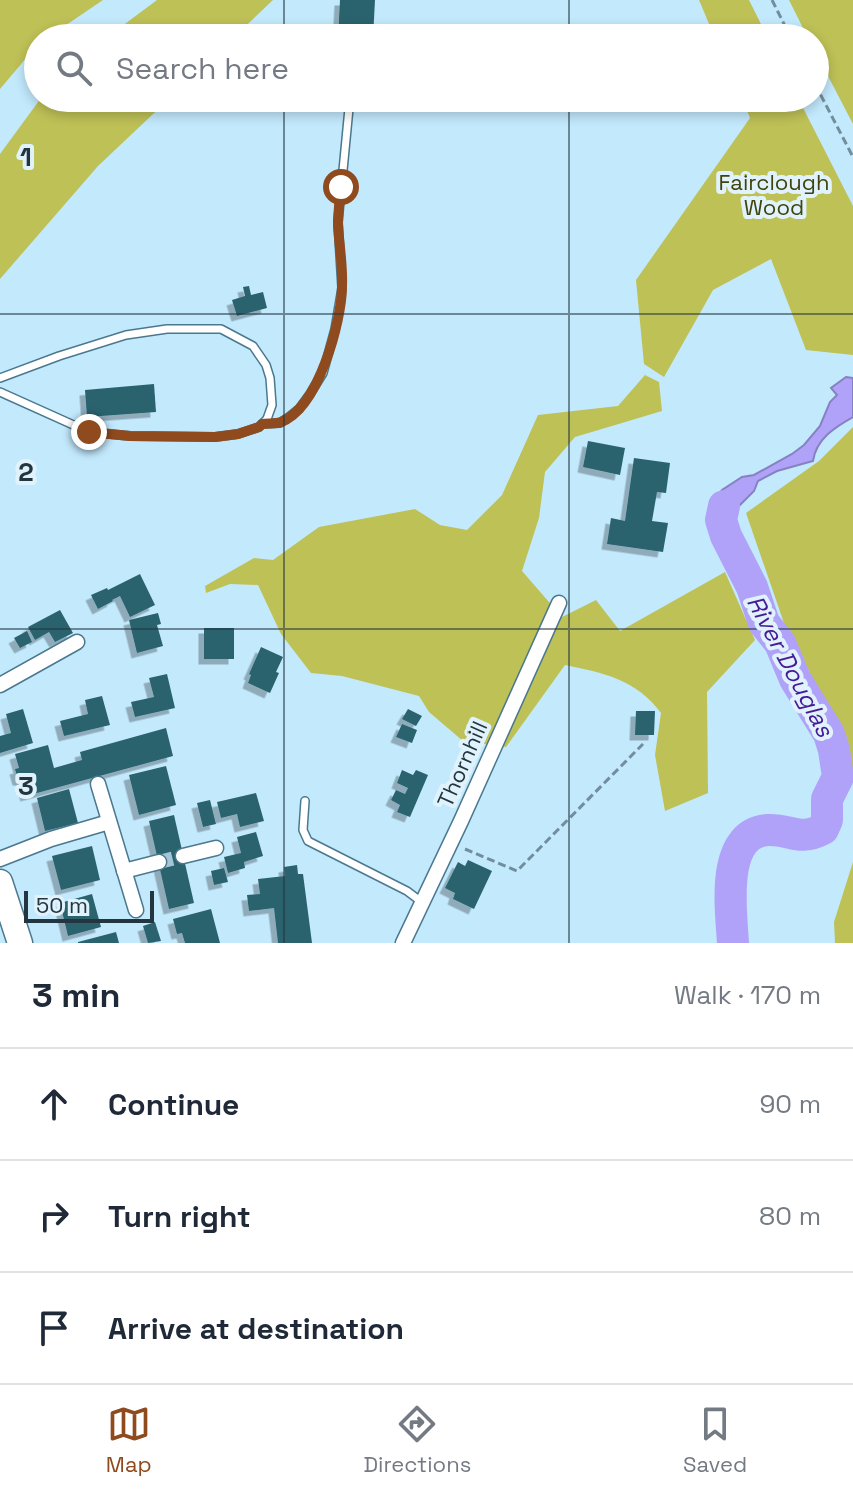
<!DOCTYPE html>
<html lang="en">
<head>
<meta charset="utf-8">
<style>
  :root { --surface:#fff; --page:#f6f6f7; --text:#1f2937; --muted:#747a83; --line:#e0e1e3; --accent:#8f4b1e }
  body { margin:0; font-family:"Space Grotesk",sans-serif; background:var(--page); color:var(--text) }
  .scale { position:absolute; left:24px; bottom:20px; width:130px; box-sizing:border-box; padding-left:8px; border:4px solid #23363f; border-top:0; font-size:22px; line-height:28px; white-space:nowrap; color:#23363f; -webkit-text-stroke:6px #e0f3fd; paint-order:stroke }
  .stop { position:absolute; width:24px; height:24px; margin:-18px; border:6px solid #8f4b1e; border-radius:50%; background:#fff }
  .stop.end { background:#8f4b1e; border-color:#fff; box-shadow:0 2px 8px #0008 }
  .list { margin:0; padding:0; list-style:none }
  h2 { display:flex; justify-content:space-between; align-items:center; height:104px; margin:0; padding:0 32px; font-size:34px }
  h2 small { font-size:26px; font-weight:400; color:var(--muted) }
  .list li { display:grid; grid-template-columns:52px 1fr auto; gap:24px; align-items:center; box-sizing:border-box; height:112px; padding:0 32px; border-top:2px solid var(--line) }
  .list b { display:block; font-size:30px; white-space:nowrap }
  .list em { font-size:26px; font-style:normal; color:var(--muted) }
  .icon { flex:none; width:44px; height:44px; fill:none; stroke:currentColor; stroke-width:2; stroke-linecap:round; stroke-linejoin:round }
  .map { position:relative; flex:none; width:853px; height:943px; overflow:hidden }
  .search { position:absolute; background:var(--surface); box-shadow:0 4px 12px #0003; left:24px; right:24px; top:24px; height:88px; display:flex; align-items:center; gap:20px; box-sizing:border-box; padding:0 28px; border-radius:44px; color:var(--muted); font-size:30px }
  .sheet { height:440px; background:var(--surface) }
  nav { display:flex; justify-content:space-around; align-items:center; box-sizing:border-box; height:112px; border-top:2px solid var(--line); background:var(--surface); font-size:22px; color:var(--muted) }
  nav a { display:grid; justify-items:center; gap:4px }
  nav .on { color:var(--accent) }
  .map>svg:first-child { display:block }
  .green { fill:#bec156 }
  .water { fill:#b1a2f9; stroke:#8682c1; stroke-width:2 }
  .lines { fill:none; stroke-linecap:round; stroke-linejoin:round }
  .river { stroke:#b1a2f9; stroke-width:32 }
  .building { fill:#2a636e; filter:url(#shadow) }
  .minor-tunnel { stroke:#a3c5d7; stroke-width:14; stroke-dasharray:14 7; stroke-linecap:butt }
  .service-casing { stroke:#4b788f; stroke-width:10 }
  .minor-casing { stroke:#4b788f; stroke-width:17 }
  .trunk-casing { stroke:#4b788f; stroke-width:27 }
  .path { stroke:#728e9d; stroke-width:3; stroke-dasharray:8 4; stroke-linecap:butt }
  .service { stroke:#fff; stroke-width:7 }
  .minor { stroke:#fff; stroke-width:14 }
  .trunk { stroke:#fff; stroke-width:24 }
  .route { stroke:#8f4b1e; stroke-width:10 }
  .grid { fill:none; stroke:#23363f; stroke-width:2; stroke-opacity:0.55 }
  .labels { text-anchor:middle; stroke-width:8; stroke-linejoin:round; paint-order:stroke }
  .park-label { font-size:22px; fill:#42430c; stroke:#e0f3fd }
  .street-label { font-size:22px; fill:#23363f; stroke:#e0f3fd }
  .water-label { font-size:24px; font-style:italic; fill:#471a97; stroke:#e0f3fd }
  .grid-label { font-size:26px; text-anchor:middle; font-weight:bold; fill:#23363f; stroke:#e0f3fd; stroke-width:8; stroke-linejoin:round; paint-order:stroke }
</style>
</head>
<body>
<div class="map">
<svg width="853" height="943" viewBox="0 0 853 943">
  <defs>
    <filter id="shadow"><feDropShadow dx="-5.5" dy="5.5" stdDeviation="0" flood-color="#0004"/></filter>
  </defs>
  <rect width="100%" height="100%" fill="#c3e9fd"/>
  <g class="green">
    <polygon points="0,0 103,0 47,38 38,38 38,44 0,89"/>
    <polygon points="157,0 273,0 233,38 106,38"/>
    <polygon points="699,0 749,0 768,38 715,38"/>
    <polygon points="789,0 853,0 853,124 815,51 815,38 808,38"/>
    <polygon points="41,98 170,98 98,166 0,279 0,154"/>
    <polygon points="742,98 798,98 853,206 853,355 806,350 771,259 713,290 664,377 644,364 636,280 750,118"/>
    <path d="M 645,375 L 659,382 L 662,411 L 575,437 L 545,472 L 539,518 L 522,571 L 562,617 L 596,600 L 620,631 L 725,572 L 755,640 L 707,692 L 708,793 L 665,811 L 655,755 L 661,713 C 636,679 603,673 565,665 L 506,747 L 463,741 L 429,712 L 419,696 L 342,676 L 311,673 L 281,634 L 258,585 L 230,584 L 206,593 L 205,586 L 254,558 L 273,560 L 319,527 L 415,509 L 440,525 L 467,530 L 502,495 L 538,415 L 618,406 Z"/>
    <polygon points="853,427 853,773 836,723 785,626 746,513 819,461"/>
    <polygon points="853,862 853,943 835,943 834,922"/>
  </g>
  <path class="water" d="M 846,377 L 853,378 L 853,417 C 835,427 816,439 813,461 L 777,471 L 758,481 L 754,491 L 733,512 L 732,531 L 738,544 L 730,548 L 716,544 L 710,526 L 709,508 L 722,490 L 742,477 L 754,475 L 792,454 L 804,445 L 820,426 L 830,402 L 837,395 L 831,388 Z"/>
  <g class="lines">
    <path class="river" d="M 724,506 L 721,520 L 726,536 L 752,587 L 764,623 L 780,643 L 795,679 L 829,734 L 834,750 L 838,777 L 827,799 L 827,820 L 823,829 C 799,842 791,829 768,830 C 720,833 731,909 733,943"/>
  </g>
  <g class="building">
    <polygon points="340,0 375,0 373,38 338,38"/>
    <polygon points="249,286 251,295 263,292 267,308 237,316 232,300 245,296 243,287"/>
    <polygon points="154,384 156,412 87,417 85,390"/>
    <polygon points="588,441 625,448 620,475 583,467"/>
    <polygon points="634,458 670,463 666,493 657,492 652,521 668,523 663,552 607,544 611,518 625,521"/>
    <polygon points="140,574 155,605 130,617 120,596 112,600 113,601 98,609 91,595 107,588 108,590"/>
    <polygon points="60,610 73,633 55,642 49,632 35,640 28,627"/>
    <polygon points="158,613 161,624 157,625 163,646 137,653 129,620"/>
    <rect x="204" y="628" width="30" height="31"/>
    <polygon points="27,631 32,642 20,648 14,638"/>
    <polygon points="261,647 283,657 276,672 279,673 270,693 248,683 251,675 249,674"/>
    <polygon points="167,674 175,708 135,717 131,702 154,697 149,678"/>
    <polygon points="102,696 110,725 64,736 60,721 88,714 85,700"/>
    <polygon points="23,709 33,743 0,753 0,736 11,733 6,714"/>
    <polygon points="408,709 422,716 416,726 402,719"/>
    <polygon points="636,711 655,711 654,735 635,735"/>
    <polygon points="402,724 417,730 412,743 396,737"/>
    <polygon points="166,728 173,756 26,796 21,780 18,780 15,769 19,768 15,754 48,745 54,768 82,760 80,752"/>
    <polygon points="166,766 176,805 139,815 129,775"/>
    <polygon points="402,770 413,775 416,770 428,775 410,817 397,812 400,805 391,800 396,790 405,794 408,788 397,783"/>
    <polygon points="69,789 78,823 45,831 37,798"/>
    <polygon points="256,793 264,821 240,827 237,814 221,818 217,802"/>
    <polygon points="210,800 216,824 203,827 197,803"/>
    <polygon points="174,815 194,903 169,909 149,821"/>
    <polygon points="256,832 263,856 244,862 245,868 228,873 224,857 241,853 237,837"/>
    <polygon points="92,846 100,880 61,890 52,856"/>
    <polygon points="468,860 492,871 474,909 453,899 455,893 445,888 458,862 465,866"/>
    <polygon points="297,865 298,874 303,874 312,943 278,943 274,908 249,911 247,895 260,894 258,879 285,876 284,867"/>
    <polygon points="224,868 228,882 214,885 211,871"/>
    <polygon points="92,894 101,927 68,936 60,903"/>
    <polygon points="211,909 220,943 185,943 182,933 177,934 173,919"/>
    <polygon points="155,922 161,941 148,943 143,926"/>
    <polygon points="116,932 119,943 78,943 78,942"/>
  </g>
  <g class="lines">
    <polyline class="minor-tunnel" points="159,862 183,856"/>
    <defs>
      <g id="service">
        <polyline points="0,378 59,356 126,335 167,329 221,329 253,346 266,365 270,378 272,405 267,419 259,427 238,434 215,437 130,436 89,432 0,392"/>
        <polyline points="262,424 280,423 289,417 299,409 310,394 323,373 335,329 342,288 338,222 350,98"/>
        <polyline points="305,801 303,830 308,841 407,891 423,903"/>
      </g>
      <g id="minor">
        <polyline points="0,685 77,642"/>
        <polyline points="98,784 136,910"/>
        <polyline points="183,856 216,848"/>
        <polyline points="0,859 51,839 109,822"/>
        <polyline points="124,871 159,862"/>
        <polyline points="403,943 461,821 559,603"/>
      </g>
      <polyline id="trunk" points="0,882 20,943"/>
    </defs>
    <use href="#service" class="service-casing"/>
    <use href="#minor" class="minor-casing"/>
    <use href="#trunk" class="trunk-casing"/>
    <g class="path">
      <polyline points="772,0 791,38"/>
      <polyline points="815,84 853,157"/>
      <polyline points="465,849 517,871 643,744"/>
    </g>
    <use href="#service" class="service"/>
    <use href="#minor" class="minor"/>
    <use href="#trunk" class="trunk"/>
  </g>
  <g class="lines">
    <path class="route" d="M 89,432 L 130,436 L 215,437 L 238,434 L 259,427 L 262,424 C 268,423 276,424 281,422 C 318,409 342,321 342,286 C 343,265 339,245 338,224 C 338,212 340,199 341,187"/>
  </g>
  <path class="grid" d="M 284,0 L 284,38M 569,0 L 569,38M 284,98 L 284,943M 569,98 L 569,943M 0,314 L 853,314M 0,629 L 853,629"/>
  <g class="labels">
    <g class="park-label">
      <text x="774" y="190">Fairclough<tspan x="774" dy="25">Wood</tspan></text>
    </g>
    <g class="street-label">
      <text transform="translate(462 764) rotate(-66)" y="8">Thornhill</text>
    </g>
    <g class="water-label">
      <text transform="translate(790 666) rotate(62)" y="8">River Douglas</text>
    </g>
  </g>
  <g class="grid-label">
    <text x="26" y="166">1</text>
    <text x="26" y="481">2</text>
    <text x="26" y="795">3</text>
  </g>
</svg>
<div class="scale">50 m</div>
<div class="stop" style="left:341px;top:187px"></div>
<div class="stop end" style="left:89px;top:432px"></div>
<div class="search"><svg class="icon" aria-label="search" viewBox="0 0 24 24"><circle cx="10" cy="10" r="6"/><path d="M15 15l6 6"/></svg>Search here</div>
</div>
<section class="sheet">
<h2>3 min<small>Walk · 170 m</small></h2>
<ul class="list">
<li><svg class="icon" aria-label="ahead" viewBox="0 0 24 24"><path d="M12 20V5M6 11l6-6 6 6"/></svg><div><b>Continue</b></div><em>90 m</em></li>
<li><svg class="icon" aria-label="right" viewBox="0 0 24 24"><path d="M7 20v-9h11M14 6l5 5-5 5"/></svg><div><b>Turn right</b></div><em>80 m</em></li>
<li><svg class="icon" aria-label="arrive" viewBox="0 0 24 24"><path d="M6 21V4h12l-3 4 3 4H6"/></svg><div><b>Arrive at destination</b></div></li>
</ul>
</section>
<nav>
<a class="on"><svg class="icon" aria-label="map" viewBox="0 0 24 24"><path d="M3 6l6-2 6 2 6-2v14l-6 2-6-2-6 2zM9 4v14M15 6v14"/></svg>Map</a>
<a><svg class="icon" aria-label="directions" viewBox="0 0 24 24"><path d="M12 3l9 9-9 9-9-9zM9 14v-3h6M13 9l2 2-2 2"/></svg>Directions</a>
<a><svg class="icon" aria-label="saved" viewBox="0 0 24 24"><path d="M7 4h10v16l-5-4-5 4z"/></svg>Saved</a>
</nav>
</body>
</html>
